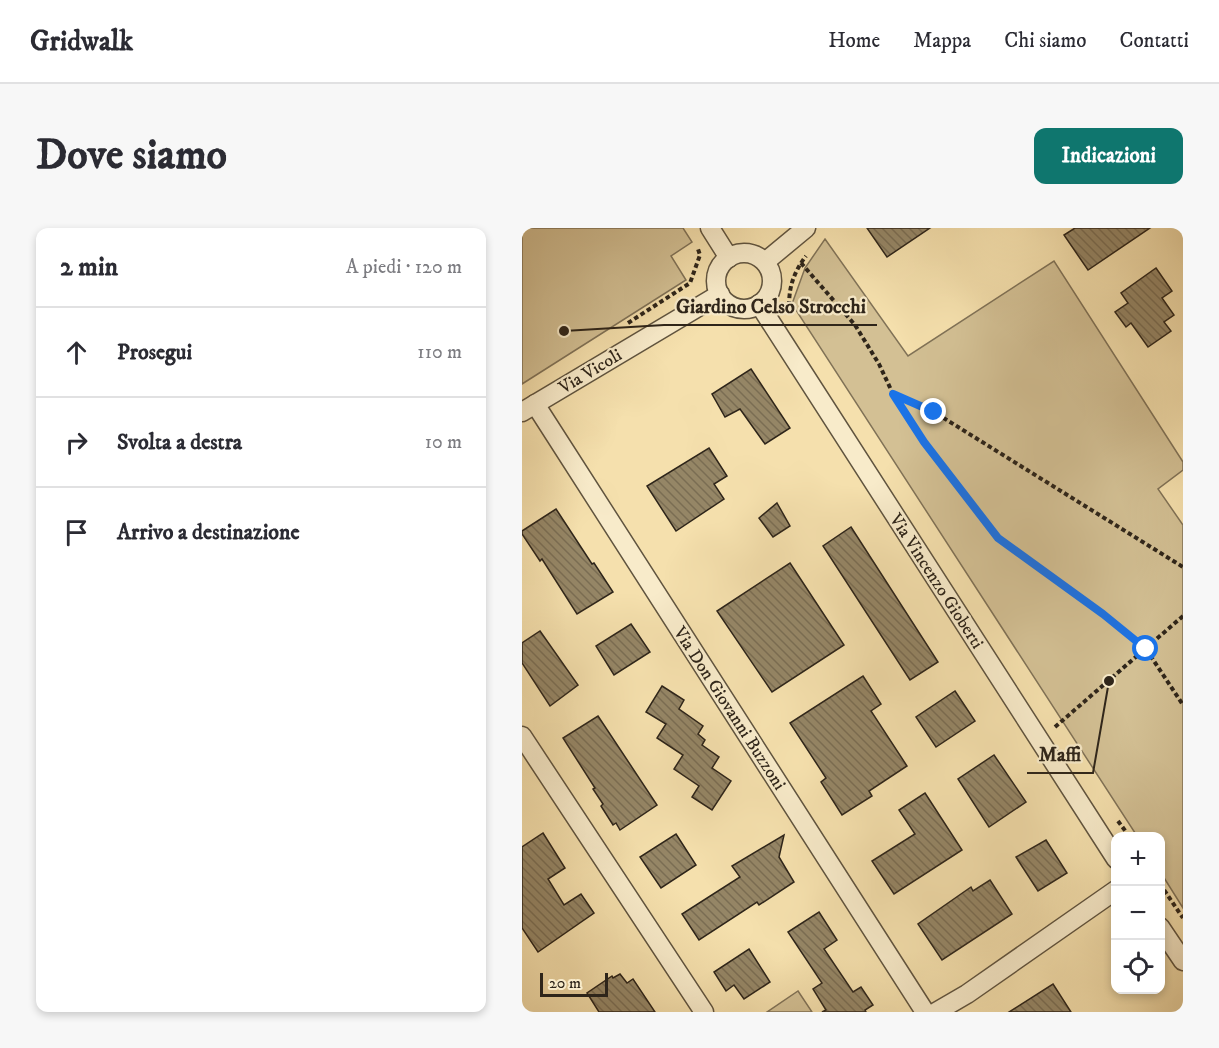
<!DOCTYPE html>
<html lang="it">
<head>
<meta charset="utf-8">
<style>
  :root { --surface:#fff; --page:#f7f7f7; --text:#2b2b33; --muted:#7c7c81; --line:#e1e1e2; --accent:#0f766e }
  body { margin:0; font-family:"IM FELL DW Pica",serif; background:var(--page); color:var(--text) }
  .controls { position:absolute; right:18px; bottom:18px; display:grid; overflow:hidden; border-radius:12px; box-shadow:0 3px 9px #0003 }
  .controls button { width:54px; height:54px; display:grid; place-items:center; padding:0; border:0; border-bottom:2px solid var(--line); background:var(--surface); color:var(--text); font:30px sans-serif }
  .scale { position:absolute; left:18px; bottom:15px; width:68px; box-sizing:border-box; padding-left:6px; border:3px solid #2e251a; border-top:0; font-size:16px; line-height:21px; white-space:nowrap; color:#2e251a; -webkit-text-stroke:4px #f8ebca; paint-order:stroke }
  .stop { position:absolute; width:18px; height:18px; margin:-14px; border:4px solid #1a73e8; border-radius:50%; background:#fff }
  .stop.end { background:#1a73e8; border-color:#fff; box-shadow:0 2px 6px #0008 }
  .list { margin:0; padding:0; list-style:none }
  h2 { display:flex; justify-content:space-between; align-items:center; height:78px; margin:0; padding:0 24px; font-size:26px }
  h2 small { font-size:20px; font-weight:400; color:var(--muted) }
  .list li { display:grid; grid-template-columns:39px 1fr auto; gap:18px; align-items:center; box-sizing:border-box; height:90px; padding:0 24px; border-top:2px solid var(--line) }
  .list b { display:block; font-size:22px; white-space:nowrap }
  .list em { font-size:20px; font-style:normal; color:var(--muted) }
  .icon { flex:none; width:33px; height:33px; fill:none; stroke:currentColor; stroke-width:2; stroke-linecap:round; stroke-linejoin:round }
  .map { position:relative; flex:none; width:661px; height:784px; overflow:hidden; border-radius:12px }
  header { display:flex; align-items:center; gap:36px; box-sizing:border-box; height:84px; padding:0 30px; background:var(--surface); border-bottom:2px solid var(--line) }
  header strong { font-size:28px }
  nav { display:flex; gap:33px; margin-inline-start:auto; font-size:21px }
  .intro { display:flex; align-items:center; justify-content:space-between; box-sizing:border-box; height:144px; padding:0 36px }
  h1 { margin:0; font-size:42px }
  .button { padding:15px 27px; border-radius:12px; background:var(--accent); color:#fff; font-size:21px; font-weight:700 }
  main { display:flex; gap:36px; padding:0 36px }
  aside { flex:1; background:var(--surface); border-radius:12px; box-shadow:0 3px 9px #0003 }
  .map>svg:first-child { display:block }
  .green { fill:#d3c094; stroke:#807257; stroke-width:1.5 }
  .building { fill:url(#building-back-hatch); stroke:#2e251a; stroke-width:1.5 }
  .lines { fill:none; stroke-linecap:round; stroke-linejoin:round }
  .minor-casing { stroke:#60543f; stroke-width:21 }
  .path { stroke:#2e251a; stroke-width:4; stroke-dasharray:4.5 3; stroke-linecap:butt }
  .minor { stroke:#f8ebca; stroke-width:18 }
  .route { stroke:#1a73e8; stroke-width:8 }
  .labels { text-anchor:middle; stroke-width:4.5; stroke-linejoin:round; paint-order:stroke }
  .street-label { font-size:18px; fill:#2e251a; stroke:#f8ebca }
  .leader { fill:none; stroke:#2e251a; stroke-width:2 }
  .callout-dot { fill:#2e251a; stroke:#f8ebca; stroke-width:2 }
  .callout-label { font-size:20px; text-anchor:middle; font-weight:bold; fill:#2e251a; stroke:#f8ebca; stroke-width:4.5; stroke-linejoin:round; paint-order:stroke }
</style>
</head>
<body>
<header>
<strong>Gridwalk</strong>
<nav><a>Home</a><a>Mappa</a><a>Chi siamo</a><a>Contatti</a></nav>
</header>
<div class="intro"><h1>Dove siamo</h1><a class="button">Indicazioni</a></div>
<main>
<aside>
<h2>2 min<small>A piedi · 120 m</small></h2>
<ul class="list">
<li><svg class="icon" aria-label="ahead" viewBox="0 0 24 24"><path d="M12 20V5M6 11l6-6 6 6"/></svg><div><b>Prosegui</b></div><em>110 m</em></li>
<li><svg class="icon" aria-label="right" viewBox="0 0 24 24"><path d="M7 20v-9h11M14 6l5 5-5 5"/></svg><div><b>Svolta a destra</b></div><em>10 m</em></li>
<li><svg class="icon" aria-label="arrive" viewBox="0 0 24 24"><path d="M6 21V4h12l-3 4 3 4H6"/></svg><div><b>Arrivo a destinazione</b></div></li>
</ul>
</aside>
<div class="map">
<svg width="661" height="784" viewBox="0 0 661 784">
  <defs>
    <pattern id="building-back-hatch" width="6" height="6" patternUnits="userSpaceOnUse" patternTransform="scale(1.5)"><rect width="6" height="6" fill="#958666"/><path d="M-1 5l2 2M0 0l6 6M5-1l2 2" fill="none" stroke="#7a6d53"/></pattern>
  </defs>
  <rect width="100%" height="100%" fill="#f5e0ad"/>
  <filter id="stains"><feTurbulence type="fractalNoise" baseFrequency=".00333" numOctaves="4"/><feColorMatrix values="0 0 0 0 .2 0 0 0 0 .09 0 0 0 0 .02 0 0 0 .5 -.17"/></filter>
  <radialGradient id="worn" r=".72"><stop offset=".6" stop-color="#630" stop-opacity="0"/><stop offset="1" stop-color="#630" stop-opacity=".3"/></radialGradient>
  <g class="green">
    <polygon points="0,0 161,0 170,14 149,28 164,52 0,156"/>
    <polygon points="303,11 386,128 532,33 661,234 661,242 636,261 661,297 661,680 639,645 638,608 615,608 270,76 283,40"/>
    <polygon points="276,763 290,784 245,784"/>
  </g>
  <g class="building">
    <polygon points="345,0 408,0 365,29"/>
    <polygon points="553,0 628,0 566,42 542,7"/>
    <polygon points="634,40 650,63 640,70 652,87 642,94 649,103 626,119 609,95 604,99 593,84 606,75 599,65"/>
    <polygon points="229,141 268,200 243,216 218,181 203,189 190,166"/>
    <polygon points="187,220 205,248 192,256 202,271 154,303 125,258"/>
    <polygon points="255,275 268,298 251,309 237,290"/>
    <polygon points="34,281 70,336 72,335 91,364 55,386 20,331 18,333 0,306 0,303"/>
    <polygon points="329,299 416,434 388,452 301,318"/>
    <polygon points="268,335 322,417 250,464 195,383"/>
    <polygon points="109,396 128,424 92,447 74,418"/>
    <polygon points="18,403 56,457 28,478 0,435 0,415"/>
    <polygon points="341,448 359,476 349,483 385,538 347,563 350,568 320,587 299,554 304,550 268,495"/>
    <polygon points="140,458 162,472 157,481 181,498 176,506 183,512 180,517 197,529 190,540 209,553 190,582 170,569 177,558 152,541 161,527 135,510 144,496 124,484"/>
    <polygon points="433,463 453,493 414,519 394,489"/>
    <polygon points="76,488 135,577 98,602 94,595 91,597 79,578 81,576 71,561 73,560 41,510"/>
    <polygon points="472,527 504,574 467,599 436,551"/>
    <polygon points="403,565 440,622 372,666 350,633 393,606 377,582"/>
    <polygon points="21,605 43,640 26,651 42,677 59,666 72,685 16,724 0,700 0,619"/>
    <polygon points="154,606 174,637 139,660 118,629"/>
    <polygon points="262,607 257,629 272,654 237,677 235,674 177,712 160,686 218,649 210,638"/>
    <polygon points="524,612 545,645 516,663 494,629"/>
    <polygon points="468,652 490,686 420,732 396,696 449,659 451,663"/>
    <polygon points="297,684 315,712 302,721 331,764 339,759 351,777 343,782 344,784 300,784 304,782 291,761 300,755 266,704"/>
    <polygon points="227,721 248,754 222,771 212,757 204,763 192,744"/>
    <polygon points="98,746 105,755 111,751 133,784 77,784 65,765 90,748 91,750"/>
    <polygon points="531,756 549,784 487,784"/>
  </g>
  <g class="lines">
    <defs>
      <g id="minor">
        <polyline points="188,0 207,30"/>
        <circle cx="222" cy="53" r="28"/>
        <polyline points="243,34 284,0"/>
        <polyline points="237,76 594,631"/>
        <polyline points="13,176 403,784"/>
        <polyline points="0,184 198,66"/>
        <polyline points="0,508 182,784"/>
        <polyline points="638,699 661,733"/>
        <polyline points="414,784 445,766 594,662"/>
      </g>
    </defs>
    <use href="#minor" class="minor-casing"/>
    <g class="path">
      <polyline points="279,35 333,97 357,136 371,166 402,214 476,310 581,386 624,421 661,477"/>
      <path d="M 268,85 C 265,63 271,45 284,28"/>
      <polyline points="106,95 168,55 178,27 176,21"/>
      <polyline points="374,167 412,184 661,339"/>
      <polyline points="533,499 661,388"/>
      <polyline points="596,593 607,608"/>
      <polyline points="638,656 661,690"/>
    </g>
    <use href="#minor" class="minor"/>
  </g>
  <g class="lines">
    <polyline class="route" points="412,184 371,166 402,214 476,310 581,386 624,421"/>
  </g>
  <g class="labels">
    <g class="street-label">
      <text transform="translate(68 143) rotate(-31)" y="6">Via Vicoli</text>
      <text transform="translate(415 353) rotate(57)" y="6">Via Vincenzo Gioberti</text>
      <text transform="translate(208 480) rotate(57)" y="6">Via Don Giovanni Buzzoni</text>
    </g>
  </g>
  <path class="leader" d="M42 103L142 97H355M587 453L571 545H505"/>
  <g class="callout-dot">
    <circle cx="42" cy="103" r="6"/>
    <circle cx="587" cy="453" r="6"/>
  </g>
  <g class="callout-label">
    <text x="249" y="85">Giardino Celso Strocchi</text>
    <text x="538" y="533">Maffi</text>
  </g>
  <rect width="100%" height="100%" filter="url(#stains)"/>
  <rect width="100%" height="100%" fill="url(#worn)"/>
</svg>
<div class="controls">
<button>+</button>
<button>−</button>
<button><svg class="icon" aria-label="locate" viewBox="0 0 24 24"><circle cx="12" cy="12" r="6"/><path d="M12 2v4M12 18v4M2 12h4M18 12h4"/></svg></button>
</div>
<div class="scale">20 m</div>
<div class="stop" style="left:624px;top:421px"></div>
<div class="stop end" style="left:412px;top:184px"></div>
</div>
</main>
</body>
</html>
